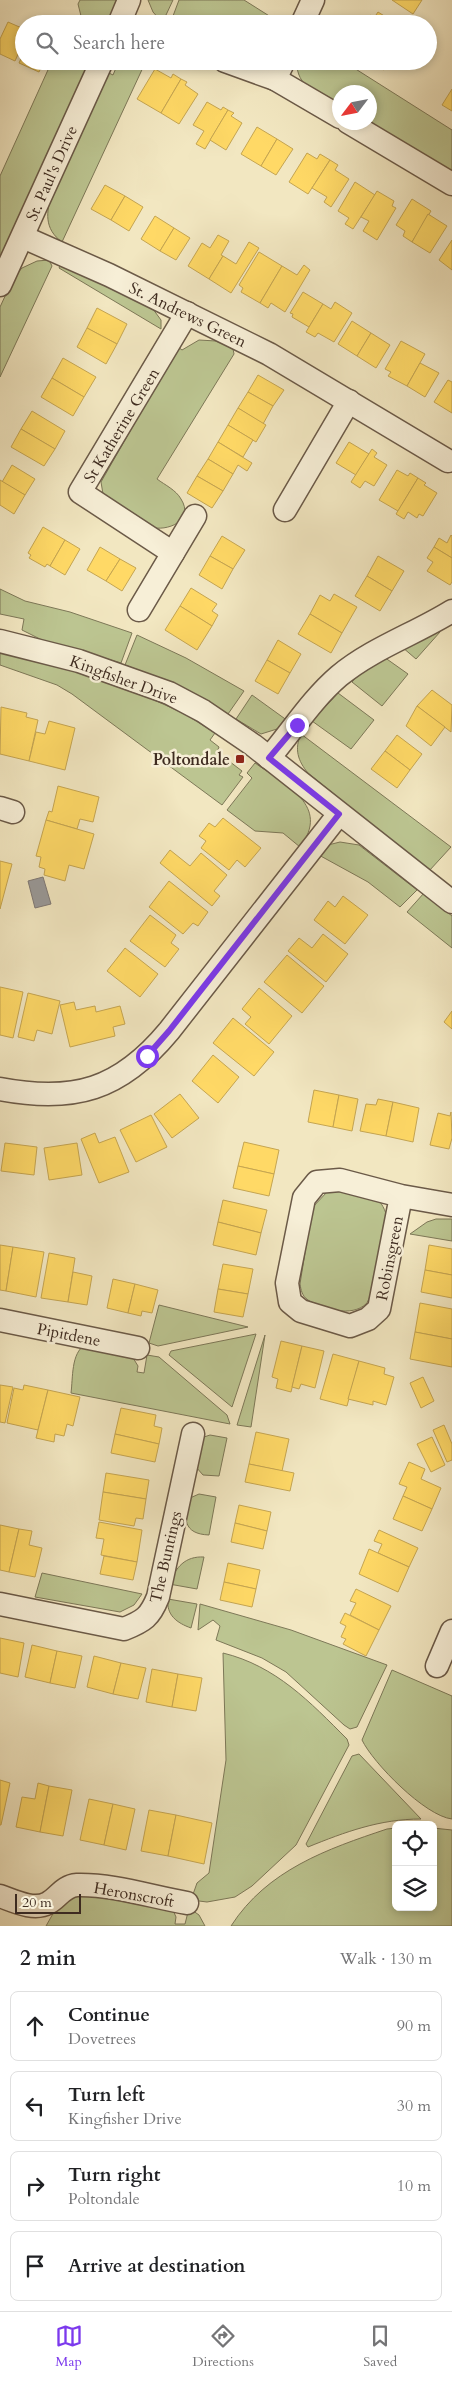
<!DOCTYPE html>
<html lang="en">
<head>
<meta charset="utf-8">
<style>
  :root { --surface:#fff; --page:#f6f6f6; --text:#202124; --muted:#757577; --line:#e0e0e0; --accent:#7c3aed }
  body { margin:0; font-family:Cardo,serif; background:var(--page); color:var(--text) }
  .controls { position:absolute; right:15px; bottom:15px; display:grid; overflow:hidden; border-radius:8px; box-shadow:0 2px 8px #0003 }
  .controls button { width:45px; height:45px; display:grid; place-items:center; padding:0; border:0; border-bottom:1px solid var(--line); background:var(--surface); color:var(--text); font:25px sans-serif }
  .compass { position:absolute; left:332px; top:85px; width:45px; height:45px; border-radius:50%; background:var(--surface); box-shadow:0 2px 8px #0003; rotate:238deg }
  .scale { position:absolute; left:15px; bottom:12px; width:66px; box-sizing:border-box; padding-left:5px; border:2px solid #3e2b20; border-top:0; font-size:14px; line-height:18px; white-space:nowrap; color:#3e2b20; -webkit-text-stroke:4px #f7efd7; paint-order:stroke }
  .stop { position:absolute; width:15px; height:15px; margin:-11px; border:4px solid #7c3aed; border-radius:50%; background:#fff }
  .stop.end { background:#7c3aed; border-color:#fff; box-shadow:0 1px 5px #0008 }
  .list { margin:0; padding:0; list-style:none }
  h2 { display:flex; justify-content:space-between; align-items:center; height:65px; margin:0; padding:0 20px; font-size:21px }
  h2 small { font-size:16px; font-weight:400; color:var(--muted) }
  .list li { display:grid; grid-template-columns:32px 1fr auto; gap:15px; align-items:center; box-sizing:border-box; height:70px; margin:0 10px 10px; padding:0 10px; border:1px solid var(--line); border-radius:8px }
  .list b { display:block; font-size:19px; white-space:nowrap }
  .list p { margin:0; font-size:16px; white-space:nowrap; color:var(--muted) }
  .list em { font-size:16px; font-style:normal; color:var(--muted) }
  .icon { flex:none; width:28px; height:28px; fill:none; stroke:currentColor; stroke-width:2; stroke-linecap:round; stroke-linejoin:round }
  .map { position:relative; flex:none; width:452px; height:1926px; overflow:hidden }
  .search { position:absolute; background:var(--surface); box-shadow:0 2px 8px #0003; left:15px; right:15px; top:15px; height:55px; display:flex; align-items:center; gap:12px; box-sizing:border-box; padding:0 18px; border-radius:28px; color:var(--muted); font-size:19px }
  .sheet { height:385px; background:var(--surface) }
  nav { display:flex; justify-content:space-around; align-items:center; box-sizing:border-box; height:70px; border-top:1px solid var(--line); background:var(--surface); font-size:14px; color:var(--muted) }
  nav a { display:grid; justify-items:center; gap:2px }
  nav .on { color:var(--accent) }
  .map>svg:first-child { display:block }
  .green { fill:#bcc591; stroke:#7d7858 }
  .homes { fill:#ffd966; stroke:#c5a551 }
  .industry { fill:#999; stroke:#7e7875 }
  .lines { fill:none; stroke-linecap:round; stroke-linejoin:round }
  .minor-casing { stroke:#6b5a48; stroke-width:25 }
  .minor { stroke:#f7efd7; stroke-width:22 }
  .route { stroke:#7c3aed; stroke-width:6 }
  .poi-dot { fill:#8f2418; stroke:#f7efd7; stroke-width:2 }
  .labels { text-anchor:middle; stroke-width:5; stroke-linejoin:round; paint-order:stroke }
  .street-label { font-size:16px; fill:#3e2b20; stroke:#f7efd7 }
  .poi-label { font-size:16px; font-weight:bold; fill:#3e2b20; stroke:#f7efd7; text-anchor:end }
</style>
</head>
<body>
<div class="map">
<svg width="452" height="1926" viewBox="0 0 452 1926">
  <rect width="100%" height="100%" fill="#f2e7c1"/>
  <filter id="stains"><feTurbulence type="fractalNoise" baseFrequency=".004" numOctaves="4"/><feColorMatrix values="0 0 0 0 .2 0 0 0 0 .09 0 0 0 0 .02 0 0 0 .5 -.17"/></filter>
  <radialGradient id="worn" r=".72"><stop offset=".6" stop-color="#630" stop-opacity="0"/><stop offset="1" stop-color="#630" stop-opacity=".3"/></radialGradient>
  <g class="green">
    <polygon points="80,0 118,0 107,24 83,24 78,4"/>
    <polygon points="148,0 173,0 166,15 160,20 153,12"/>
    <polygon points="179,0 244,0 282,24 170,24"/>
    <polygon points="52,61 85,61 88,64 0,260 0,176"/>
    <path d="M 119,61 L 146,61 L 62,242 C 44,229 46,212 52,193 L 107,72 L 113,75 Z"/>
    <path d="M 297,61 L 343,61 L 452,130 L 452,175 L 370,122 L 370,92 L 340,92 L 339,108 C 321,96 295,87 297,61 Z"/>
    <polygon points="49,260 52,266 0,377 0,307 14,277 22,268 37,261"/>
    <polygon points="61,264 150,305 161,320 161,329 59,268"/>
    <path d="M 199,340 L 216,341 L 233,349 L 234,354 L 157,479 C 165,485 176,490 181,499 C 195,521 167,532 150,527 L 103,494 L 101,482 L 178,347 L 182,350 Z"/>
    <polygon points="0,589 25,601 70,612 132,633 121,663 42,640 22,630 24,619 0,614"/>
    <polygon points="438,629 440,632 416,659 402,647"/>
    <polygon points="137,635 186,658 244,691 228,714 180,686 125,665"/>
    <polygon points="0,652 76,671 152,699 185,714 215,733 210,740 219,747 217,752 242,771 239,775 243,777 222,805 72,694 57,685 0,665"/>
    <polygon points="384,657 408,674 382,706 352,682 360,673"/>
    <polygon points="338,693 374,720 351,749 312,721"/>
    <polygon points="252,695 288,721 277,729 261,734 236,719"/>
    <path d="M 301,734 L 451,847 L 429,871 L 308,773 C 298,761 294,749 301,734 Z"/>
    <path d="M 255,763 C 286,785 331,806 300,847 L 283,833 L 255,831 L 227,810 L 252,778 L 247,773 Z"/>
    <polygon points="340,842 359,845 417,890 400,907 368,882 317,854 324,846"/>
    <polygon points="424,893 452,916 452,948 407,912"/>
    <path d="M 336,1190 C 350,1192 370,1192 380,1202 C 384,1207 388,1217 388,1224 C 388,1234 372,1299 366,1304 C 352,1317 323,1310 308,1300 C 302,1296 301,1290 300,1284 L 312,1208 L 327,1192 Z"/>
    <polygon points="436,1219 452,1219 452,1241 410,1234 427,1222"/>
    <polygon points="159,1305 248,1327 158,1346 149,1343"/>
    <polygon points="256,1334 232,1407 169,1355 171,1351"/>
    <polygon points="265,1335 251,1427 237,1425"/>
    <path d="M 85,1345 L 130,1353 L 138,1366 L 137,1372 L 144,1373 L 147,1355 L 159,1357 L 227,1415 L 230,1424 L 71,1393 C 73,1378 71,1353 85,1345 Z"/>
    <polygon points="210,1435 227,1438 219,1476 203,1475 196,1467 204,1437"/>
    <path d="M 199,1494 L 216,1497 L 209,1535 C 183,1534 183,1518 190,1498 Z"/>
    <path d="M 204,1557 L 197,1589 L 169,1584 C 176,1567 185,1556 204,1557 Z"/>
    <polygon points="42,1573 142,1594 134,1605 120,1612 35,1597"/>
    <path d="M 168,1599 L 197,1604 L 191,1628 C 177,1623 166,1615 168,1599 Z"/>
    <polygon points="200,1604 291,1630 387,1665 357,1727 350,1729 344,1725 286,1672 262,1658 216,1640 220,1626 213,1620 198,1630"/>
    <path d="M 223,1653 C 276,1666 310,1702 347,1739 L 349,1745 L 296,1845 L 252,1886 L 235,1897 L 207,1902 L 191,1900 L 197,1883 L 209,1873 L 226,1760 Z"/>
    <path d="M 392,1670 L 452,1696 L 452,1819 C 425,1816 373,1763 362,1740 Z"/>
    <path d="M 359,1754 L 421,1819 C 380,1819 345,1832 308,1847 L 306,1844 L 352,1756 Z"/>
    <path d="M 396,1828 L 396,1907 L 433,1907 L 433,1828 L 452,1830 L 452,1926 L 231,1926 C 267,1870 327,1849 387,1829 Z"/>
    <polygon points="75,1890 172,1908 176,1917 175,1924 185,1924 189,1908 199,1915 205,1926 46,1926 59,1903"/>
  </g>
  <g class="homes">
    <polygon points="392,0 422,0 413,14"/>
    <polygon points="378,12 397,24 364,24 370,15 374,18"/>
    <polygon points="8,22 24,29 24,41 15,61 0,54 0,39"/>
    <polygon points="24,52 24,61 44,61 39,72 19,63"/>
    <polygon points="370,61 390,61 384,70"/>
    <polygon points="155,69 171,78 173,74 181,79 161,113 137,99"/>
    <polygon points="181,79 187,82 185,85 198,94 179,124 161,113"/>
    <polygon points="452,89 452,111 442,105"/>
    <polygon points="207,102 221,110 223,107 228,110 205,149 196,144 204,131 193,125"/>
    <polygon points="228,110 234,113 231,116 242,123 226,150 210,140"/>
    <polygon points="257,127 277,139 261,166 241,154"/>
    <polygon points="277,139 293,149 276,175 261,166"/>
    <polygon points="307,153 317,159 320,154 330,160 308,194 289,182"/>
    <polygon points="330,160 338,165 335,170 349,179 331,207 324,202 327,197 312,188"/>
    <polygon points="355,182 375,195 353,229 345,224 349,218 338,211"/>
    <polygon points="105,185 125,196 111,220 91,209"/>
    <polygon points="377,191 394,201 392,206 396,208 377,240 363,231 369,221 361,217"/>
    <polygon points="125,196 143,207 129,231 111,220"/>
    <polygon points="412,199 431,211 412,242 403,236 405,231 396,225"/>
    <polygon points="428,214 447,226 430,253 412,242"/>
    <polygon points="155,216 174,228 160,251 141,239"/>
    <polygon points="174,228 190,238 176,260 160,251"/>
    <polygon points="218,235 229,241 221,255 223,256 209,279 188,266 202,243 210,248"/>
    <polygon points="452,240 452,270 439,260"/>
    <polygon points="249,242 259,248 231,293 209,279 223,256 236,264"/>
    <polygon points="259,252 282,266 260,303 241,292 243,288 239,285"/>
    <polygon points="304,265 310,270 285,312 271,303 268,308 260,303 282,266 297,275"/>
    <polygon points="303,292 323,304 309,327 292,317 293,314 290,313"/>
    <polygon points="335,302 352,313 334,342 318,333 315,337 306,332 323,304 331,309"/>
    <polygon points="97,308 127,324 117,344 87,328"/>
    <polygon points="352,321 371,333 357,356 338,344"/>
    <polygon points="87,328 117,344 106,364 77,347"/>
    <polygon points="371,333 390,345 376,368 357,356"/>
    <polygon points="401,341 425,354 407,386 388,376 391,372 385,369"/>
    <polygon points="63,358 96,377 84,397 52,378"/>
    <polygon points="420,363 439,373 425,397 407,386"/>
    <polygon points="258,375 284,390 273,406 248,392"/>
    <polygon points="52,378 84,397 73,416 41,397"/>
    <polygon points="448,380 452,382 452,413 434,402"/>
    <polygon points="248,392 273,406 263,424 238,408"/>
    <polygon points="238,408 266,425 256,442 228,425"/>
    <polygon points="32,411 65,431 55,449 21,429"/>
    <polygon points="228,425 253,440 243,457 218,442"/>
    <polygon points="21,429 55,449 44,466 11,447"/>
    <polygon points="218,442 252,463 247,471 238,465 233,474 208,459"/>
    <polygon points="349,442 369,454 356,475 336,463"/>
    <polygon points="372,449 377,453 374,457 387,465 374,486 365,481 360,488 351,482"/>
    <polygon points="208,459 233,474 223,491 197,476"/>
    <polygon points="12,465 35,479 25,495 2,482"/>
    <polygon points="397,470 408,476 410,473 418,478 398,511 379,500"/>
    <polygon points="197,476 223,491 212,508 187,493"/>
    <polygon points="418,478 426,483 424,485 437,493 423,516 419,514 417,518 408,512 404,519 396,514"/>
    <polygon points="0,480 25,495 14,514 0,505"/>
    <polygon points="43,527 65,540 50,566 47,564 45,567 29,558 31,555 28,553"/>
    <polygon points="451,535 452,536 452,558 434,547 439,538 447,543"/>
    <polygon points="222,536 245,550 233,569 210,556"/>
    <polygon points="65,540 80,549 65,575 50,566"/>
    <polygon points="100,547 120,559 106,581 87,570"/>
    <polygon points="434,547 452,558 452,582 450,585 427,571 433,562 427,558"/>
    <polygon points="210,556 233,569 222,589 199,575"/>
    <polygon points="378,556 404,571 392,591 367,576"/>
    <polygon points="120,559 136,568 122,591 106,581"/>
    <polygon points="367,576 392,591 380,611 355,596"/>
    <polygon points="191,588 217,604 212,611 218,615 212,626 180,606"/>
    <polygon points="334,594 357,607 342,633 310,614 320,595 330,601"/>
    <polygon points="180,606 212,626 197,650 165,630"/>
    <polygon points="310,614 342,633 331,653 298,634"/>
    <polygon points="278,640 301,654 290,673 267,660"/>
    <polygon points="267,660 290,673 278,694 255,681"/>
    <polygon points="432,690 452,705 451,732 417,706"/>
    <polygon points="417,706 445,727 431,746 406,726"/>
    <polygon points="1,707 27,713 26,717 38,720 29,761 0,754"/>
    <polygon points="49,721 75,728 65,770 29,761 36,732 45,734"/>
    <polygon points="397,735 422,754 410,770 385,751"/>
    <polygon points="385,751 410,770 397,788 371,769"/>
    <polygon points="58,786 99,797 93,822 80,819 77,829 46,820 49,811 52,812"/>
    <polygon points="223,818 261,848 245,867 237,860 229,870 201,848 206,841 199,836 209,823 215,827"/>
    <polygon points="46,820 94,834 84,869 69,865 65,881 44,875 45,869 39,867 41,857 36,856"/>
    <polygon points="170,850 190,866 201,853 227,875 214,891 220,896 212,906 160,863"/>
    <polygon points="0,861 12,864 0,909"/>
    <polygon points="169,881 208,912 198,926 193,923 183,934 149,907"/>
    <polygon points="343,896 368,915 345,944 314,920 328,901 335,907"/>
    <polygon points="150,915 176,935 171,943 179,949 165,967 130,941"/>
    <polygon points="323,934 348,954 326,982 288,951 299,938 312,948"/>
    <polygon points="125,948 158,974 140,997 107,971"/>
    <polygon points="287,955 324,986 302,1013 264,982"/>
    <polygon points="0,987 23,992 13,1038 0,1035"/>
    <polygon points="259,988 292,1016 269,1044 245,1024 251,1017 242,1009"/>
    <polygon points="28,993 60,1001 52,1034 37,1030 34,1041 18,1037"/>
    <polygon points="74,1002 76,1010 95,1006 96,1012 120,1006 125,1024 113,1027 115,1036 70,1047 60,1005"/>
    <polygon points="452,1011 452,1029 444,1022"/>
    <polygon points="233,1018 274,1052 254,1076 213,1043"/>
    <polygon points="213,1055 239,1077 218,1103 192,1081"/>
    <polygon points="314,1090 339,1095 333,1127 308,1122"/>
    <polygon points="180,1094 199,1118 172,1138 154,1114"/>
    <polygon points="339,1095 358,1099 352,1131 333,1127"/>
    <polygon points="378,1099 393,1102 386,1136 360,1131 366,1104 376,1105"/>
    <polygon points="393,1102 419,1108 413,1142 386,1136"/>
    <polygon points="451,1112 452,1138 449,1149 430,1145 438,1113 450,1116"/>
    <polygon points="151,1115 167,1147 136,1162 120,1130"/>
    <polygon points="95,1133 99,1143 115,1137 129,1172 99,1183 81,1139"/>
    <polygon points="244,1142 279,1150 274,1174 238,1166"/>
    <polygon points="5,1143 37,1147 34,1175 1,1171"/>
    <polygon points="77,1143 82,1175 49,1180 44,1148"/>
    <polygon points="238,1166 274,1174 269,1196 233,1188"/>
    <polygon points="223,1200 267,1210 261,1233 218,1222"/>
    <polygon points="218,1222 261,1233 256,1255 213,1245"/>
    <polygon points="0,1245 13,1247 6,1291 0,1290"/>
    <polygon points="429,1245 452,1249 452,1275 425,1270"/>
    <polygon points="13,1247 44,1252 36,1297 6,1291"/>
    <polygon points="49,1253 75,1258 68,1302 41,1298"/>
    <polygon points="223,1264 253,1269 248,1294 218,1289"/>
    <polygon points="425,1270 452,1275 452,1298 421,1292"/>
    <polygon points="73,1272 92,1276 87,1305 68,1302"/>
    <polygon points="113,1279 135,1284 128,1313 107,1308"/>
    <polygon points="135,1284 158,1290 152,1313 142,1311 141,1316 128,1313"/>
    <polygon points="218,1289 248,1294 243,1317 214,1312"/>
    <polygon points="420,1303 452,1309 452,1339 415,1332"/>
    <polygon points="415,1332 452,1339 452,1367 410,1359"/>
    <polygon points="281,1341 302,1346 291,1392 276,1388 278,1379 272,1377"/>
    <polygon points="302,1346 324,1351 315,1388 301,1384 299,1389 292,1387"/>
    <polygon points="333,1354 359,1361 347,1406 320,1399"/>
    <polygon points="359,1361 385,1368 384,1374 394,1377 386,1405 373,1401 373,1405 348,1399"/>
    <polygon points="423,1377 434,1401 421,1408 410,1383"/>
    <polygon points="0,1385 13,1387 5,1423 0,1422"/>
    <polygon points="24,1385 48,1390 38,1430 7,1423 14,1388 23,1390"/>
    <polygon points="48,1390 80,1397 73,1426 67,1424 64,1436 55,1434 54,1442 36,1438"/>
    <polygon points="121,1408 156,1415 154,1426 162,1428 159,1444 115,1434"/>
    <polygon points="444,1425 452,1444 452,1460 447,1462 433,1430"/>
    <polygon points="256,1432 289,1439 282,1471 249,1464"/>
    <polygon points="115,1434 159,1444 155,1462 111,1453"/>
    <polygon points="432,1437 445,1465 431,1472 417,1444"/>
    <polygon points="409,1462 425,1469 421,1479 441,1488 432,1509 403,1496 407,1487 399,1484"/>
    <polygon points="249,1464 294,1473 290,1491 245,1482"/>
    <polygon points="106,1473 149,1480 146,1499 103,1492"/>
    <polygon points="103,1492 146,1499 143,1519 136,1518 134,1526 99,1520"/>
    <polygon points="403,1496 432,1509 422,1531 393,1519"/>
    <polygon points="239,1505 271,1512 267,1531 235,1523"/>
    <polygon points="99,1522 142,1530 137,1562 101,1555 104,1539 96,1538"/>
    <polygon points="235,1523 267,1531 263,1549 231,1542"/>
    <polygon points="0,1525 19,1529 9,1572 0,1570"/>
    <polygon points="19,1529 32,1531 29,1545 42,1548 35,1577 9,1572"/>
    <polygon points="379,1530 418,1548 409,1567 378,1553 382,1544 374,1541"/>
    <polygon points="369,1549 409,1567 398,1592 359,1574"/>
    <polygon points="104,1556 137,1562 133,1580 100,1574"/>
    <polygon points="228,1563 260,1570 256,1589 224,1582"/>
    <polygon points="224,1582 256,1589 252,1607 220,1600"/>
    <polygon points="356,1589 391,1606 379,1630 350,1615 356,1603 350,1601"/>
    <polygon points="345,1613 379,1630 366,1656 343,1644 346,1639 341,1637 346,1626 340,1623"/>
    <polygon points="0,1638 24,1643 18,1677 0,1673"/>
    <polygon points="32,1645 57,1651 50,1683 25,1677"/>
    <polygon points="57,1651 82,1656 75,1688 50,1683"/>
    <polygon points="94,1656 121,1663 113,1694 87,1687"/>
    <polygon points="121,1663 146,1668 138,1699 113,1694"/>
    <polygon points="152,1669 178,1674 172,1707 146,1702"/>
    <polygon points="178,1674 202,1678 196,1711 172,1707"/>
    <polygon points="0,1780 10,1783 1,1825 0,1825"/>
    <polygon points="38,1783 49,1786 40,1832 16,1827 22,1797 35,1799"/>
    <polygon points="49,1786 72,1790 63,1836 40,1832"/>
    <polygon points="89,1799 113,1804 104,1845 80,1840"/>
    <polygon points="113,1804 135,1809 126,1850 104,1845"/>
    <polygon points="149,1810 176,1815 168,1856 141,1851"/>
    <polygon points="176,1815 212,1823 204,1864 168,1856"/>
  </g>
  <polygon class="industry" points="43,877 51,904 35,908 28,881"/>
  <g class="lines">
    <defs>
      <g id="minor">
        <polyline points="119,24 129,0"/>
        <polyline points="302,24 313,0"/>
        <polyline points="225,61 275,79 340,117"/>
        <polyline points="275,79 284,61"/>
        <polyline points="348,122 452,184"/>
        <polyline points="23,237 109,275 269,354 448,461"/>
        <polyline points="0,285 102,61"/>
        <polyline points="285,510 349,401"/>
        <polyline points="173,553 80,492 187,313"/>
        <polyline points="139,610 195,516"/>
        <polyline points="0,641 79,661 169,693 203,711 253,745 452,902"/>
        <path d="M 269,758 C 292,731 312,699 339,676 C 373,648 415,634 452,611"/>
        <polyline points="0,808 13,812"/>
        <path d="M 0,1089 C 74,1103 120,1090 169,1031 L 339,814"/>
        <polyline points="401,1196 379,1309 368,1319 350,1326 301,1311 290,1302 287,1283 304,1198 317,1182 340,1180 401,1196 452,1205"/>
        <polyline points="0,1320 138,1348"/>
        <path d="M 0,1604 L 124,1629 C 144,1621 150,1617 158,1597 L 193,1434"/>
        <polyline points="437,1666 452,1631"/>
        <path d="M 0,1896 C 14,1901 34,1911 48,1903 C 58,1898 63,1886 77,1885 C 113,1884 152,1897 187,1903"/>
      </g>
    </defs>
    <use href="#minor" class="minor-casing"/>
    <use href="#minor" class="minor"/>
  </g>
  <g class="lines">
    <polyline class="route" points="147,1056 169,1031 339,814 269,758 297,725"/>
  </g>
  <rect class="poi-dot" x="235" y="754" width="10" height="10" rx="2.5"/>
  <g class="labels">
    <g class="street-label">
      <text transform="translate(51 173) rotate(-66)" y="6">St. Paul's Drive</text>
      <text transform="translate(188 314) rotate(26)" y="6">St. Andrews Green</text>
      <text transform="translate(121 425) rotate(-59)" y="6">St Katherine Green</text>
      <text transform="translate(124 679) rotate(20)" y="6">Kingfisher Drive</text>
      <text transform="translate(389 1258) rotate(-79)" y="6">Robinsgreen</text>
      <text transform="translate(69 1334) rotate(11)" y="6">Pipitdene</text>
      <text transform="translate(165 1557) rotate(-77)" y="6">The Buntings</text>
      <text transform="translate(134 1894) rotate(10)" y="6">Heronscroft</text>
    </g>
    <g class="poi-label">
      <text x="230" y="765">Poltondale</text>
    </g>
  </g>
  <rect width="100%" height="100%" filter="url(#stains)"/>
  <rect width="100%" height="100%" fill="url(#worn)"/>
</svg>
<div class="controls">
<button><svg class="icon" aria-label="locate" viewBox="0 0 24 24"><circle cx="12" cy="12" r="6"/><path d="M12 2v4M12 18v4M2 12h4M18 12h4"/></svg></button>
<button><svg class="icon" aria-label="layers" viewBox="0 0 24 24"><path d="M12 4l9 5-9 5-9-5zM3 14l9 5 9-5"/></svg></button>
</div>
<svg class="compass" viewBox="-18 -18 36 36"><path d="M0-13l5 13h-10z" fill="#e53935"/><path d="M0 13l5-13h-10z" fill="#757577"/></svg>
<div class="scale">20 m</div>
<div class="stop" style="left:147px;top:1056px"></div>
<div class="stop end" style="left:297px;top:725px"></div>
<div class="search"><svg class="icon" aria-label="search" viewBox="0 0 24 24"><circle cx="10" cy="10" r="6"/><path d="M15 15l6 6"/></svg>Search here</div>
</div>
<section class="sheet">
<h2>2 min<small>Walk · 130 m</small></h2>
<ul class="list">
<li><svg class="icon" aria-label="ahead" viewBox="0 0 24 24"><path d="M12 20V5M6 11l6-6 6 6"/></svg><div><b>Continue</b><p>Dovetrees</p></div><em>90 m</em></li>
<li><svg class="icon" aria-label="left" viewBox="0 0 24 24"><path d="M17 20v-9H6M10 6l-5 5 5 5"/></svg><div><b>Turn left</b><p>Kingfisher Drive</p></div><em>30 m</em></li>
<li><svg class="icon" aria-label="right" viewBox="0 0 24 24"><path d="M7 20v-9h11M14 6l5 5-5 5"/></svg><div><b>Turn right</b><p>Poltondale</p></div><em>10 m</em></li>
<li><svg class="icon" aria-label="arrive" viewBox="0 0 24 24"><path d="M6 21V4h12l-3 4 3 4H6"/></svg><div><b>Arrive at destination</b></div></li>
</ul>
</section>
<nav>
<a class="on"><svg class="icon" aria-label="map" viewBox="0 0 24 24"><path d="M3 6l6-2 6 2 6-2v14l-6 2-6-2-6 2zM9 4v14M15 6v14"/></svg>Map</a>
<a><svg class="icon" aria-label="directions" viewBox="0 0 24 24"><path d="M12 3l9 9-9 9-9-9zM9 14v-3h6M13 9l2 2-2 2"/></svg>Directions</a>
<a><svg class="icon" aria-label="saved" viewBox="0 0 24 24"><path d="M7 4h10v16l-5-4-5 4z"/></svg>Saved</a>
</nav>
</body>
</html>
